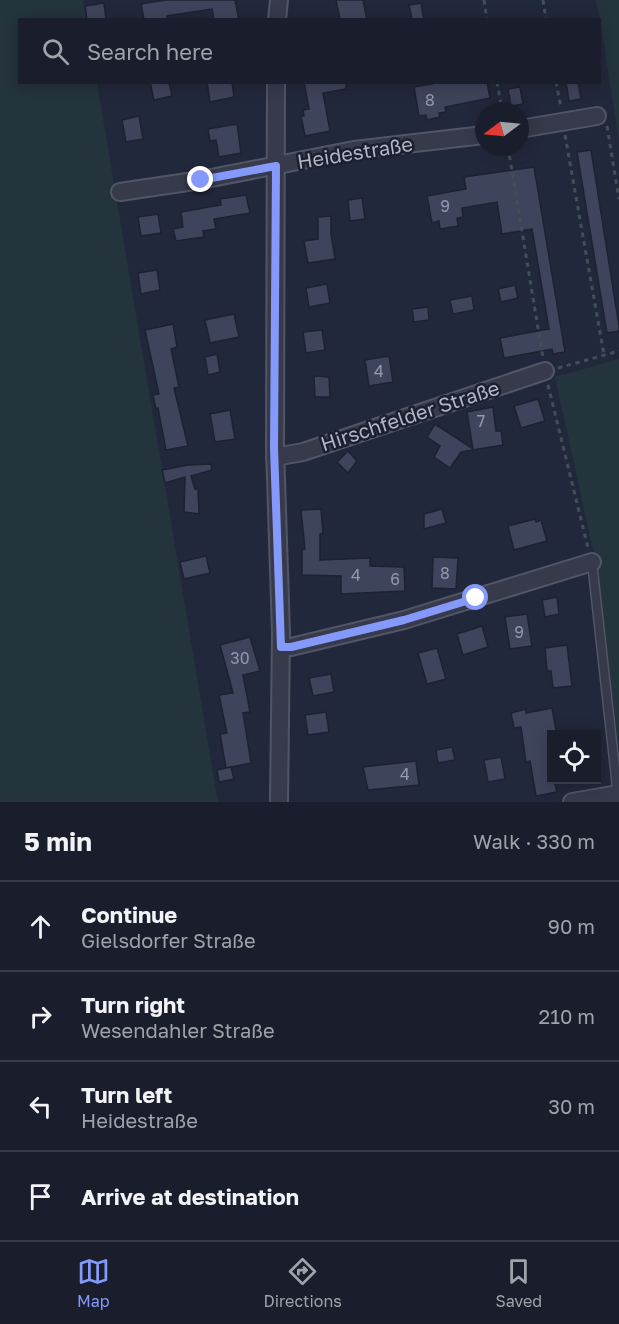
<!DOCTYPE html>
<html lang="en">
<head>
<meta charset="utf-8">
<style>
  :root { --surface:#1a1e2c; --page:#232734; --text:#f1f3f6; --muted:#9fa2a9; --line:#383c48; --accent:#8499f9 }
  body { margin:0; font-family:"Golos Text",sans-serif; background:var(--page); color:var(--text) }
  .controls { position:absolute; right:18px; bottom:18px; display:grid; overflow:hidden; border-radius:0px; box-shadow:0 3px 15px #0003 }
  .controls button { width:54px; height:54px; display:grid; place-items:center; padding:0; border:0; border-bottom:2px solid var(--line); background:var(--surface); color:var(--text); font:30px sans-serif }
  .compass { position:absolute; left:475px; top:102px; width:54px; height:54px; border-radius:50%; background:var(--surface); box-shadow:0 3px 15px #0003; rotate:254deg }
  .stop { position:absolute; width:18px; height:18px; margin:-14px; border:4px solid #8499f9; border-radius:50%; background:#fff }
  .stop.end { background:#8499f9; border-color:#fff; box-shadow:0 2px 6px #0008 }
  .list { margin:0; padding:0; list-style:none }
  h2 { display:flex; justify-content:space-between; align-items:center; height:78px; margin:0; padding:0 24px; font-size:26px }
  h2 small { font-size:20px; font-weight:400; color:var(--muted) }
  .list li { display:grid; grid-template-columns:39px 1fr auto; gap:18px; align-items:center; box-sizing:border-box; height:90px; padding:0 24px; border-top:2px solid var(--line) }
  .list b { display:block; font-size:22px; white-space:nowrap }
  .list p { margin:0; font-size:20px; white-space:nowrap; color:var(--muted) }
  .list em { font-size:20px; font-style:normal; color:var(--muted) }
  .icon { flex:none; width:33px; height:33px; fill:none; stroke:currentColor; stroke-width:2; stroke-linecap:round; stroke-linejoin:round }
  .map { position:relative; flex:none; width:619px; height:802px; overflow:hidden }
  .search { position:absolute; background:var(--surface); box-shadow:0 3px 15px #0003; left:18px; right:18px; top:18px; height:66px; display:flex; align-items:center; gap:15px; box-sizing:border-box; padding:0 21px; border-radius:0px; color:var(--muted); font-size:22px }
  .sheet { height:438px; background:var(--surface) }
  nav { display:flex; justify-content:space-around; align-items:center; box-sizing:border-box; height:84px; border-top:2px solid var(--line); background:var(--surface); font-size:16px; color:var(--muted) }
  nav a { display:grid; justify-items:center; gap:3px }
  nav .on { color:var(--accent) }
  .map>svg:first-child { display:block }
  .green { fill:#24343c }
  .building { fill:#3e445b; stroke:#1d2132; stroke-width:1.5 }
  .lines { fill:none; stroke-linecap:round; stroke-linejoin:round }
  .service-casing { stroke:#515566; stroke-width:11 }
  .minor-casing { stroke:#515566; stroke-width:20 }
  .path { stroke:#3f5056; stroke-width:3; stroke-dasharray:4.5 4.5; stroke-linecap:butt }
  .service { stroke:#363a4b; stroke-width:8 }
  .minor { stroke:#363a4b; stroke-width:16 }
  .route { stroke:#8499f9; stroke-width:8 }
  .labels { text-anchor:middle; stroke-width:5; stroke-linejoin:round; paint-order:stroke }
  .number-label { font-size:16px; fill:#9499ac }
  .street-label { font-size:20px; fill:#b1b5c7; stroke:#1b1f30 }
</style>
</head>
<body>
<div class="map">
<svg width="619" height="802" viewBox="0 0 619 802">
  <rect width="100%" height="100%" fill="#22283b"/>
  <g class="green">
    <polygon points="0,0 83,0 86,19 20,20 20,82 97,83 218,802 0,802"/>
    <polygon points="596,0 619,0 619,141 600,20"/>
    <polygon points="619,359 619,751 597,568 555,377"/>
  </g>
  <g class="building">
    <polygon points="166,0 235,0 239,20 214,20 212,9 167,16 167,20 144,20 141,4"/>
    <polygon points="336,0 363,0 367,20 340,20"/>
    <polygon points="104,3 106,20 87,20 85,6"/>
    <polygon points="421,3 424,20 412,20 409,5"/>
    <polygon points="150,82 169,82 172,96 154,100"/>
    <polygon points="207,82 232,82 234,97 210,102"/>
    <polygon points="304,82 346,82 346,89 323,93 330,131 305,136 301,116 304,116 303,110 309,109"/>
    <polygon points="442,82 487,82 490,98 445,107 446,112 439,113 440,117 427,120 426,115 419,116 414,87"/>
    <polygon points="566,82 578,82 581,99 569,101"/>
    <polygon points="520,87 523,104 511,106 508,89"/>
    <polygon points="139,116 143,139 126,142 122,120"/>
    <polygon points="237,124 241,153 219,157 216,140 210,141 208,129"/>
    <polygon points="591,150 619,326 619,331 607,333 577,152"/>
    <polygon points="534,167 565,352 553,354 552,349 504,358 500,338 549,329 532,229 502,234 497,202 462,208 463,217 457,218 458,226 440,229 439,221 432,223 427,196 466,189 464,177"/>
    <polygon points="246,195 250,213 214,219 216,229 203,231 204,237 176,241 173,229 183,227 181,212 221,205 220,199"/>
    <polygon points="362,198 365,219 350,221 348,200"/>
    <polygon points="158,214 161,233 141,236 138,217"/>
    <polygon points="331,216 331,234 335,259 308,263 304,241 318,239 318,217"/>
    <polygon points="157,270 160,290 141,294 138,273"/>
    <polygon points="327,284 330,303 309,307 306,288"/>
    <polygon points="515,285 518,298 501,302 498,289"/>
    <polygon points="472,296 474,310 453,314 450,300"/>
    <polygon points="428,307 429,320 414,322 412,309"/>
    <polygon points="234,314 239,337 210,343 205,320"/>
    <polygon points="173,324 177,347 171,349 179,387 174,388 188,446 166,450 158,408 156,409 153,395 159,394 145,330"/>
    <polygon points="322,330 325,350 306,353 303,332"/>
    <polygon points="217,354 220,372 208,375 205,357"/>
    <polygon points="389,356 393,382 369,386 365,360"/>
    <polygon points="314,376 329,377 330,397 315,397"/>
    <polygon points="538,399 545,421 521,428 514,406"/>
    <polygon points="493,407 496,431 501,431 503,445 461,452 450,468 434,457 440,446 427,437 435,424 473,449 467,412"/>
    <polygon points="230,410 235,439 215,442 210,414"/>
    <polygon points="348,451 357,461 348,473 337,462"/>
    <polygon points="211,464 212,470 191,476 195,489 198,489 199,514 184,512 185,477 165,483 162,470 188,465"/>
    <polygon points="321,509 323,533 320,534 320,560 370,558 370,566 404,567 405,591 341,594 341,576 302,575 302,549 305,549 301,510"/>
    <polygon points="442,509 446,523 424,529 424,514"/>
    <polygon points="535,519 536,522 541,520 547,541 514,550 508,526"/>
    <polygon points="206,556 210,573 184,579 180,562"/>
    <polygon points="433,557 458,558 456,589 432,588"/>
    <polygon points="557,597 559,614 545,617 542,600"/>
    <polygon points="527,614 532,646 510,649 505,617"/>
    <polygon points="482,626 488,647 463,655 457,634"/>
    <polygon points="250,637 260,671 243,675 250,712 243,713 251,763 226,768 220,734 227,733 219,695 233,693 220,645"/>
    <polygon points="567,645 572,686 553,688 551,671 547,671 545,648"/>
    <polygon points="437,648 446,679 427,684 418,653"/>
    <polygon points="331,674 334,692 313,696 309,678"/>
    <polygon points="552,708 557,735 552,735 552,780 554,780 557,792 536,796 530,761 526,762 521,727 514,728 511,713 526,709 526,713"/>
    <polygon points="326,712 329,732 308,735 305,715"/>
    <polygon points="452,747 455,760 438,763 436,750"/>
    <polygon points="501,757 505,779 488,782 484,760"/>
    <polygon points="416,761 419,785 368,790 363,767"/>
    <polygon points="231,767 234,779 219,782 217,770"/>
  </g>
  <g class="lines">
    <defs>
      <polyline id="service" points="592,562 618,796"/>
      <g id="minor">
        <polyline points="277,20 279,0"/>
        <polyline points="276,82 275,448 281,633 279,802"/>
        <polyline points="520,129 597,116"/>
        <polyline points="120,192 201,180 354,150 484,135"/>
        <polyline points="275,457 303,452 545,371"/>
        <polyline points="281,647 291,647 404,620 592,562"/>
        <polyline points="572,802 618,794"/>
      </g>
    </defs>
    <use href="#service" class="service-casing"/>
    <use href="#minor" class="minor-casing"/>
    <g class="path">
      <polyline points="484,0 487,20"/>
      <polyline points="543,0 546,20"/>
      <polyline points="497,82 502,111"/>
      <polyline points="556,82 561,108"/>
      <polyline points="607,126 619,199"/>
      <polyline points="565,135 604,355"/>
      <polyline points="508,147 543,358"/>
      <polyline points="558,368 619,351"/>
      <polyline points="548,385 588,548"/>
    </g>
    <use href="#service" class="service"/>
    <use href="#minor" class="minor"/>
  </g>
  <g class="lines">
    <polyline class="route" points="201,180 276,166 274,448 281,647 291,647 404,620 476,598"/>
  </g>
  <g class="labels">
    <g class="number-label">
      <text x="430" y="106">8</text>
      <text x="445" y="212">9</text>
      <text x="379" y="377">4</text>
      <text x="481" y="427">7</text>
      <text x="445" y="579">8</text>
      <text x="356" y="581">4</text>
      <text x="395" y="585">6</text>
      <text x="519" y="638">9</text>
      <text x="240" y="664">30</text>
      <text x="405" y="780">4</text>
    </g>
    <g class="street-label">
      <text transform="translate(355 153) rotate(-9)" y="7">Heidestraße</text>
      <text transform="translate(410 416) rotate(-18)" y="7">Hirschfelder Straße</text>
    </g>
  </g>
</svg>
<div class="controls">
<button><svg class="icon" aria-label="locate" viewBox="0 0 24 24"><circle cx="12" cy="12" r="6"/><path d="M12 2v4M12 18v4M2 12h4M18 12h4"/></svg></button>
</div>
<svg class="compass" viewBox="-18 -18 36 36"><path d="M0-13l5 13h-10z" fill="#e53935"/><path d="M0 13l5-13h-10z" fill="#9fa2a9"/></svg>
<div class="stop" style="left:476px;top:598px"></div>
<div class="stop end" style="left:201px;top:180px"></div>
<div class="search"><svg class="icon" aria-label="search" viewBox="0 0 24 24"><circle cx="10" cy="10" r="6"/><path d="M15 15l6 6"/></svg>Search here</div>
</div>
<section class="sheet">
<h2>5 min<small>Walk · 330 m</small></h2>
<ul class="list">
<li><svg class="icon" aria-label="ahead" viewBox="0 0 24 24"><path d="M12 20V5M6 11l6-6 6 6"/></svg><div><b>Continue</b><p>Gielsdorfer Straße</p></div><em>90 m</em></li>
<li><svg class="icon" aria-label="right" viewBox="0 0 24 24"><path d="M7 20v-9h11M14 6l5 5-5 5"/></svg><div><b>Turn right</b><p>Wesendahler Straße</p></div><em>210 m</em></li>
<li><svg class="icon" aria-label="left" viewBox="0 0 24 24"><path d="M17 20v-9H6M10 6l-5 5 5 5"/></svg><div><b>Turn left</b><p>Heidestraße</p></div><em>30 m</em></li>
<li><svg class="icon" aria-label="arrive" viewBox="0 0 24 24"><path d="M6 21V4h12l-3 4 3 4H6"/></svg><div><b>Arrive at destination</b></div></li>
</ul>
</section>
<nav>
<a class="on"><svg class="icon" aria-label="map" viewBox="0 0 24 24"><path d="M3 6l6-2 6 2 6-2v14l-6 2-6-2-6 2zM9 4v14M15 6v14"/></svg>Map</a>
<a><svg class="icon" aria-label="directions" viewBox="0 0 24 24"><path d="M12 3l9 9-9 9-9-9zM9 14v-3h6M13 9l2 2-2 2"/></svg>Directions</a>
<a><svg class="icon" aria-label="saved" viewBox="0 0 24 24"><path d="M7 4h10v16l-5-4-5 4z"/></svg>Saved</a>
</nav>
</body>
</html>
